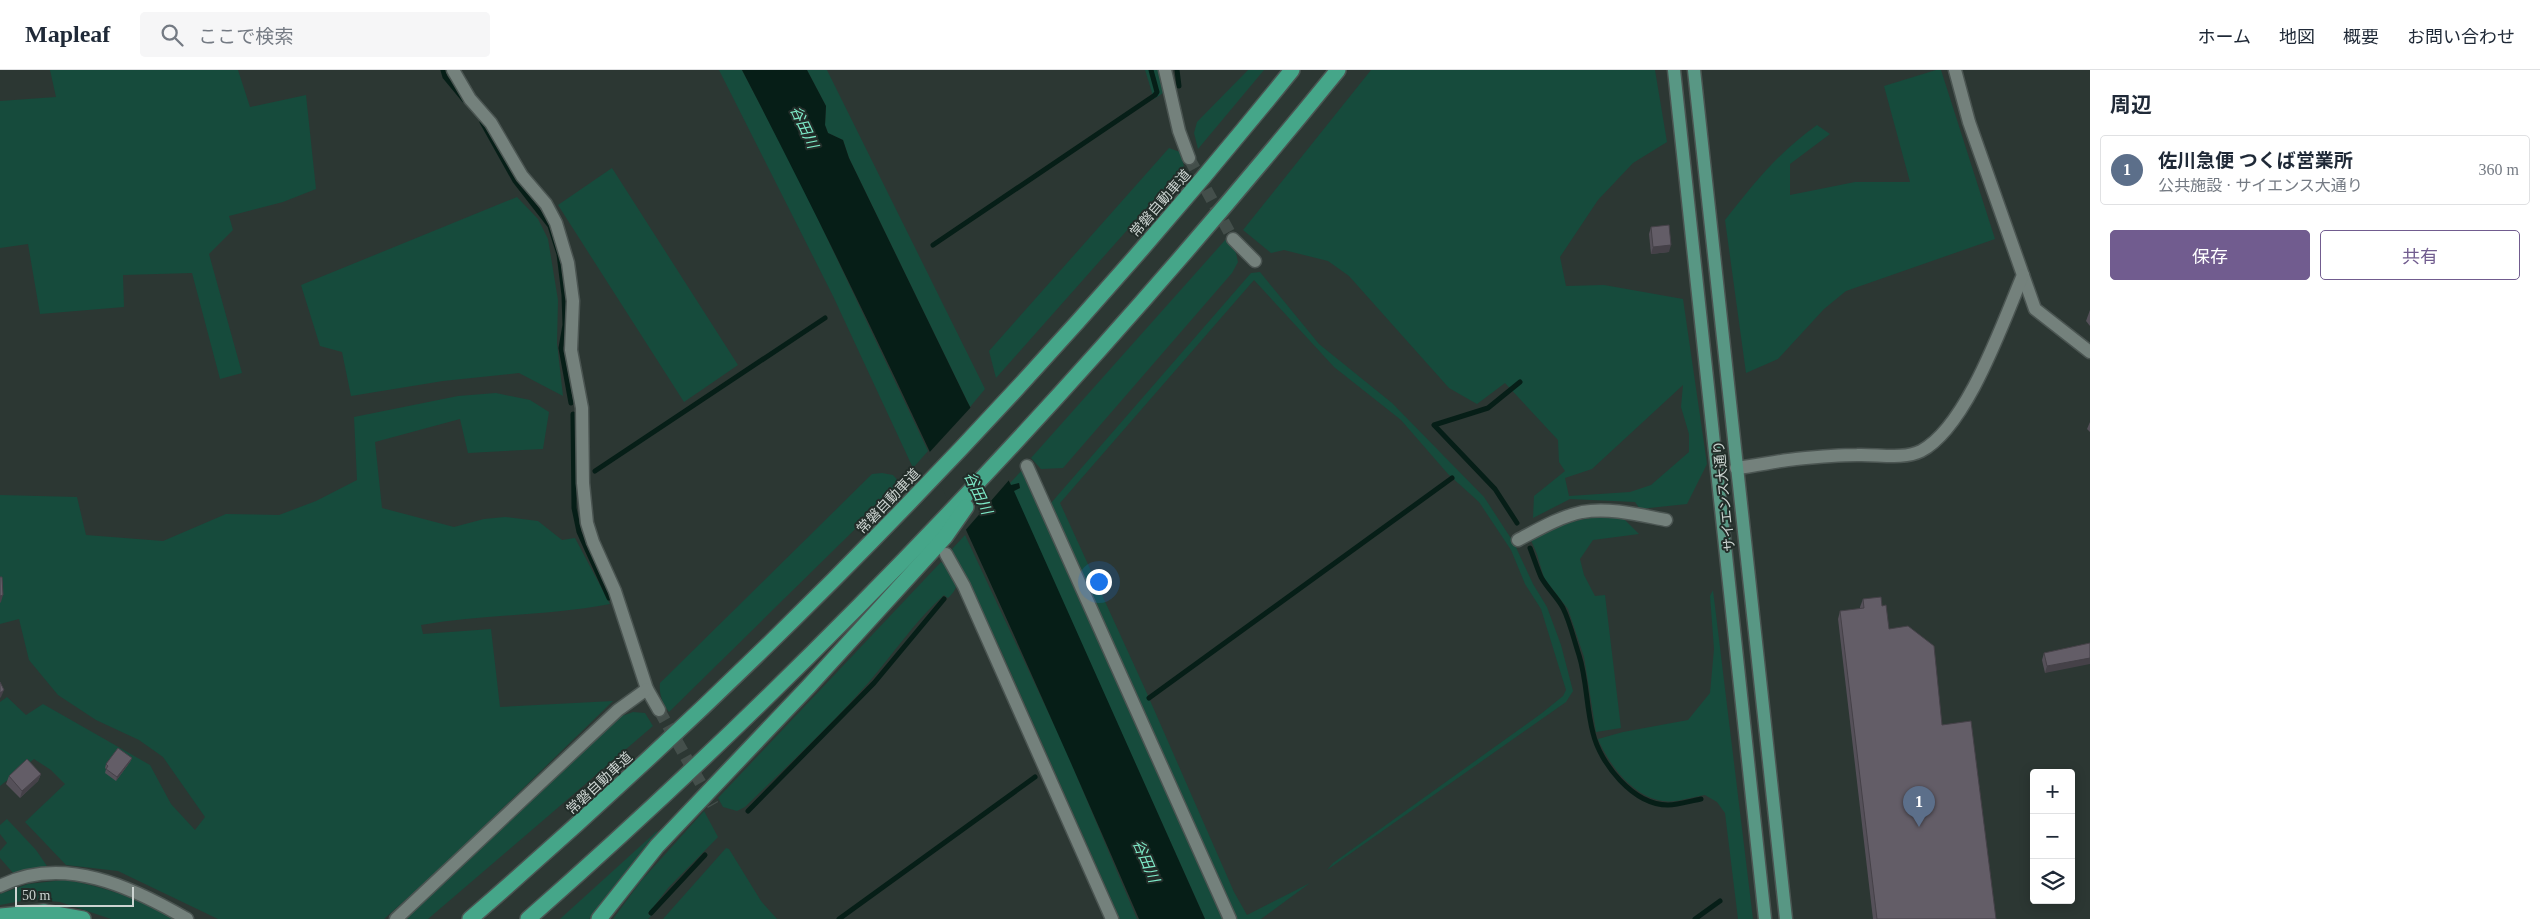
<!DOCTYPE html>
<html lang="ja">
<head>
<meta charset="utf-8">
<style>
  :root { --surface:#fff; --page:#f6f6f7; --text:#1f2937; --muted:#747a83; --line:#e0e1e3; --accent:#715c8f }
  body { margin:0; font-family:"Times New Roman","Noto Sans JP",serif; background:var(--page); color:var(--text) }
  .controls { position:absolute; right:15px; bottom:15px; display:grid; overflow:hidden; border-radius:5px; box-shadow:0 2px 12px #0003 }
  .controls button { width:45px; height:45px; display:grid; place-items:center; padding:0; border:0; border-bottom:1px solid var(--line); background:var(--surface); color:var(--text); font:25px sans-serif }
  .scale { position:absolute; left:15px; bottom:12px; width:119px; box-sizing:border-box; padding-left:5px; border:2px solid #ccd4d1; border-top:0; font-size:14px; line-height:18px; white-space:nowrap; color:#ccd4d1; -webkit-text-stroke:4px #222d29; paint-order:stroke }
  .you { position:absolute; left:1098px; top:511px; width:18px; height:18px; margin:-12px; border:4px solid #fff; border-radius:50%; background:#1a73e8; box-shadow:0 0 0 8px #1a73e833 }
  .badge { display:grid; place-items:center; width:32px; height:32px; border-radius:50%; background:var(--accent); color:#fff; font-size:16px; font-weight:700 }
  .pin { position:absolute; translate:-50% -41px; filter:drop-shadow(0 1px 2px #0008) }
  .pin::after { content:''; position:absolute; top:26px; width:18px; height:15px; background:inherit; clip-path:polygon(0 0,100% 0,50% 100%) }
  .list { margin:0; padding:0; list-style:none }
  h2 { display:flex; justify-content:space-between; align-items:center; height:65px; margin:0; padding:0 20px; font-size:21px }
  h2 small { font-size:16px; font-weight:400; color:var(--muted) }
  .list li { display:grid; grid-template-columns:32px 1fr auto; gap:15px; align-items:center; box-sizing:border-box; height:70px; margin:0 10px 10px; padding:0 10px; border:1px solid var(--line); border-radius:5px }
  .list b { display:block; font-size:19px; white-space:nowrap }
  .list p { margin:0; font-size:16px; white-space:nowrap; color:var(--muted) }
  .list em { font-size:16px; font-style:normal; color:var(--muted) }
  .actions { display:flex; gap:10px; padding:15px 20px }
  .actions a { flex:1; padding:11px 0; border:1px solid var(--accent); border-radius:5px; text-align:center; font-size:18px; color:var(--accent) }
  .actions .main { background:var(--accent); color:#fff }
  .icon { flex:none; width:28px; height:28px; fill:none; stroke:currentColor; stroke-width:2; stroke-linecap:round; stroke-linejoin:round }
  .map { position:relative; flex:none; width:2090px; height:849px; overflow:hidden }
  header { display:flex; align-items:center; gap:30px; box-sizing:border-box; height:70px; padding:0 25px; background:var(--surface); border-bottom:1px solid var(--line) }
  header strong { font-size:24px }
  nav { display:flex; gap:28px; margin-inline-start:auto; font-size:18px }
  .search { width:350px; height:45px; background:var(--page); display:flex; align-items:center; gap:12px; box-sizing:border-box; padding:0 18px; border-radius:5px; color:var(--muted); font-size:19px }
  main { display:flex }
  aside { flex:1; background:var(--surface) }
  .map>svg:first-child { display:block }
  .green { fill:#164b3c; fill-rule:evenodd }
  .water { fill:#061e17 }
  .pier { fill:#2c3733 }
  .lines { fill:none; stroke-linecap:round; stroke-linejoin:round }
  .stream { stroke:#061e17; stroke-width:5 }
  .minor-tunnel { stroke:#444f4b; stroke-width:12; stroke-dasharray:12 6; stroke-linecap:butt }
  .minor-casing { stroke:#4b5552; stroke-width:15 }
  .major-casing { stroke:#4b5552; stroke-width:15 }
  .highway-casing { stroke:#4b5552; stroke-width:18 }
  .minor { stroke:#74817c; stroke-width:12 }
  .major { stroke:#589784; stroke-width:12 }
  .highway { stroke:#45a689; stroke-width:15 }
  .wall { fill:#555059 }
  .shaded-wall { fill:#454148 }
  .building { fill:#635d67; stroke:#454148 }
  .labels { text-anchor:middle; stroke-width:4; stroke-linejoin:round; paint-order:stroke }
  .street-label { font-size:14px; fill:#ccd4d1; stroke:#222d29 }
  .water-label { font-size:15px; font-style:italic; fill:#7eeac8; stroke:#222d29 }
</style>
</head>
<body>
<header>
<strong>Mapleaf</strong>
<div class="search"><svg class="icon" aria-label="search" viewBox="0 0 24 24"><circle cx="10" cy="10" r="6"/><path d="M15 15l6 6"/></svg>ここで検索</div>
<nav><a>ホーム</a><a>地図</a><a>概要</a><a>お問い合わせ</a></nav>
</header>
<main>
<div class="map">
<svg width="2090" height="849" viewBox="0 0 2090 849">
  <rect width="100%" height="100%" fill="#2c3733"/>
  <g class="green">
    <polygon points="50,0 238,0 250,37 306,25 316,119 283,132 229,146 233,160 209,184 242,303 220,309 192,203 123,205 124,237 40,244 28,174 0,178 0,31 56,27"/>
    <polygon points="719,0 742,0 801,113 928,381 913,398 833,226"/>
    <polygon points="807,0 827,0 985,319 970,337 849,88 843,70 828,63 825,55 826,36"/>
    <polygon points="1145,0 1158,0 1163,23 1154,29"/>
    <polygon points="1248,0 1264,0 1198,79 1194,63 1197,52"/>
    <path d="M 1371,0 L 1655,0 L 1667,72 L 1633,93 L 1598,130 L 1560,187 L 1566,216 L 1604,215 L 1683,229 L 1707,394 L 1687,434 L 1640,439 L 1635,432 L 1570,429 L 1533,448 L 1534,426 L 1565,401 L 1559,392 L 1558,370 L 1505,313 L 1477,334 L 1449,318 L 1349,206 L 1328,191 L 1284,180 L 1271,183 L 1243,160 ZM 1683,315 L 1681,337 L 1689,364 L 1689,382 L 1651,415 L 1630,422 L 1569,426 L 1565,408 L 1592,399 Z"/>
    <path d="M 1936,0 L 1941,0 L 1995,169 L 1846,221 L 1824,239 L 1778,289 L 1746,303 L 1725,150 C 1754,113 1778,83 1817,55 L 1830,64 L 1790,94 L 1790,125 L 1855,112 L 1910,112 L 1884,16 Z"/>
    <polygon points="1169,78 1180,82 1184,96 996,308 989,281"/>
    <polygon points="612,98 738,295 684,332 558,135"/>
    <polygon points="517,127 538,149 548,169 558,230 557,273 563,326 519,303 443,311 351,326 342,282 320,276 301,215"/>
    <polygon points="1227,168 1236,183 1238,192 1232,203 1063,398 1041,399 1031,388"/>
    <polygon points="1260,202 1319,274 1392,333 1484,427 1514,473 1533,514 1547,537 1561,575 1573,621 1566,632 1327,800 1333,793 1542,643 1563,626 1566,620 1541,539 1525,514 1511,480 1479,432 1448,404 1401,350 1334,297 1254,210 1060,433 1145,619 1234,822 1247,845 1310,813 1261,849 1237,849 1051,433 1251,203"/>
    <path d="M 496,323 L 530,330 L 549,342 L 543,379 L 468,383 L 460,349 L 375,372 L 382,438 L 454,457 L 484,449 L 505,447 L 538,451 L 562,470 L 575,468 L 610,534 C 547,546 484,544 421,555 L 423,564 L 491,559 L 500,637 L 613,631 L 441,798 L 384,849 L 218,849 L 118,801 L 66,795 L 25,752 L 65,714 L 51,700 L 34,689 L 0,716 L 0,632 L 7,627 L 26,645 L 43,634 L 150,695 L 171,734 L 195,760 L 205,747 L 163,687 L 139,670 L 96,650 L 58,625 L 29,590 L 19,549 L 0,554 L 0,425 L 77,427 L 86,465 L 163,471 L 226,444 L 279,445 L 316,431 L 357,410 L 354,347 L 458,326 Z"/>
    <polygon points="1023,399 1222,847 1224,849 1205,849 1013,421 1020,418 1019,413 1011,416 1010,413"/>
    <path d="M 882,403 L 893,405 L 901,414 L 669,642 C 662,633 659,624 660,613 L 872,404 Z"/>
    <path d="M 1620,445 L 1639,464 L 1593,470 L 1580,489 L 1584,505 L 1595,526 L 1605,525 L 1621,658 L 1596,662 L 1584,587 L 1568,539 L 1544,508 L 1537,484 L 1530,468 C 1563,453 1583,447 1620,445 Z"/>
    <polygon points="965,465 1064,676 1137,849 1120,849 998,574 952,479"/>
    <path d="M 941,492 C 955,503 964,514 948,528 L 944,525 C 915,551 894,583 869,612 C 830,656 787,696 745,737 L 737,741 L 723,737 L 718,728 Z"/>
    <path d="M 1713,520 L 1753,849 L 1738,849 L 1725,743 L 1717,732 L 1705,725 C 1692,727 1676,733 1663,731 C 1633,727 1609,695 1598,669 L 1623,662 L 1688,650 L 1710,623 L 1714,579 L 1710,526 Z"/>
    <polygon points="633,642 645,643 653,656 428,849 403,849 619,647"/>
    <polygon points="704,741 718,767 668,818 648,844 651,846 648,849 613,849 641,811"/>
    <polygon points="7,749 36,780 49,799 14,804 0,788 0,781 7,773 0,764 0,755"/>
    <polygon points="657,761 660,765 589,849 560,849"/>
    <polygon points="726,778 729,779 761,831 777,849 663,849"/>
    <path d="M 64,810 C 104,816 139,829 175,849 L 111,849 L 60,832 L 32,829 L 0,835 L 0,824 L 28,814 Z"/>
  </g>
  <path class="water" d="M 742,0 L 807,0 L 826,36 L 825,55 L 828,63 L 843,70 L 849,88 L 967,331 L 1011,415 L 1019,413 L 1020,418 L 1014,421 L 1205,849 L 1139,849 C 1015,562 886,277 742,0 Z"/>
  <polygon class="pier" points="972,336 1010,409 963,463 927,385"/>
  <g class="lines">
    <g class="stream">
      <polyline points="443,0 445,7 464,30"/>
      <polyline points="1177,0 1179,16"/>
      <polyline points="482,52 515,111 550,156 559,184 564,225 565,255 561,278 571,333"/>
      <polyline points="933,175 1155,25 1157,22 1151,0"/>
      <polyline points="573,344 574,438 579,462 609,528"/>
      <polyline points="595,401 825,248"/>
      <polyline points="1517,453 1495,419 1434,355 1488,338 1520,312"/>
      <path d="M 1530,478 C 1534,488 1537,498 1541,507 C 1547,518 1557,527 1563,538 C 1570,552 1574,570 1579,585 C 1587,610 1586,637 1593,663 C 1600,693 1633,735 1668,735 C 1679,735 1690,731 1701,729"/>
      <polyline points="1149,628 1452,408"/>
      <polyline points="748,741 874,613 944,529"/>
      <polyline points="651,843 705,785"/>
      <polyline points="839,849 1035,707"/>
      <polyline points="1695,849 1720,831"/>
    </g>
    <g class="minor-tunnel">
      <polyline points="1189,88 1233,169"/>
      <polyline points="659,640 713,735"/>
    </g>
    <defs>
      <g id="minor">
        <polyline points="453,0 470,29 491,53 522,106 546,134 556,153 568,193 573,231 571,280 582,338 583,413 587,453 593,472 615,521 647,619 659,640"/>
        <polyline points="1165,0 1179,61 1189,88"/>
        <polyline points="1955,0 1969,52 2035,239 2090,282"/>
        <polyline points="1233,169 1255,191"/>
        <polyline points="1027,396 1230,849"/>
        <path d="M 1736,398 C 1756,396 1776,391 1796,389 C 1816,387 1837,385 1857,385 C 1877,384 1903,390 1921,381 C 1967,357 2003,252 2023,205"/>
        <path d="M 1518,470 C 1539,459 1559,447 1582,442 C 1609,437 1640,445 1666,450"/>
        <polyline points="946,484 964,516 1112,849"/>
        <path d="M 0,816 C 63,784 132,817 187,849"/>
        <polyline points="396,849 585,671 618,640 647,619"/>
      </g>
      <g id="major">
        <polyline points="1674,0 1765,849"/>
        <polyline points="1694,0 1786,849"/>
      </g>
      <g id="highway">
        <polyline points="0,846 44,842 83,849"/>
        <path d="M 470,849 C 768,590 1044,307 1292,0"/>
        <path d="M 528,849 C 822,590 1091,304 1338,0"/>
        <polyline points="599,849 657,776 809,616 945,467 966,437"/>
      </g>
    </defs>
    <use href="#minor" class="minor-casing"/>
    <use href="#major" class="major-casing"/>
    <use href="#highway" class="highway-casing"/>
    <use href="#minor" class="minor"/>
    <use href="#major" class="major"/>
    <use href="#highway" class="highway"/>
  </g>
  <g class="wall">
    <polygon points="1651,157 1669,182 1651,184 1649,164"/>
    <polygon points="2090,240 2090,256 2086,251"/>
    <polygon points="2090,352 2090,362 2087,359"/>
    <polygon points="1863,529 1882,536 1889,559 1942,655 1996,849 1873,849 1838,549 1840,541 1860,539 1860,537"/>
    <polygon points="2090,573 2045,603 2042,590 2044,583"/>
    <polygon points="132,688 130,692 116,711 105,703 106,699 105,698 106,694"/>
    <polygon points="41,704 38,711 20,728 6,714 9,706"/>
  </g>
  <g class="shaded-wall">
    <polygon points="1671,175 1669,182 1651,184 1653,177"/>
    <polygon points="3,525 1,532 0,533 0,526"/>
    <polygon points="2090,588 2090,594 2045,603 2047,596"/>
    <polygon points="4,620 1,627 0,628 0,623"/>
    <polygon points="132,688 130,692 116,711 117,707"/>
    <polygon points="41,704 38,711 20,728 22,721"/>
  </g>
  <g class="building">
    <polygon points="1669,155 1671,175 1653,177 1651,157"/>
    <polygon points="0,507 2,507 3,525 0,526"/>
    <polygon points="1881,527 1882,536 1886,535 1889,559 1908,556 1934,576 1942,655 1971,651 1996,849 1877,849 1840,541 1864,538 1863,529"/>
    <polygon points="2090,573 2090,588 2047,596 2044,583"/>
    <polygon points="0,612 4,620 0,623"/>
    <polygon points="118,678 132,688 117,707 106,699 108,696 106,694"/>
    <polygon points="27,689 41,704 22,721 9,706"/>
  </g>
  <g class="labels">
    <g class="street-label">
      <text transform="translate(1160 133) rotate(-49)" y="5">常磐自動車道</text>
      <text transform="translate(1724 426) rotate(-96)" y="5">サイエンス大通り</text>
      <text transform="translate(888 431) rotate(-46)" y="5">常磐自動車道</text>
      <text transform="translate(599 713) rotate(-43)" y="5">常磐自動車道</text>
    </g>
    <g class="water-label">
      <text transform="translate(804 57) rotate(65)" y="5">谷田川</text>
      <text transform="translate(978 423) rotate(65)" y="5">谷田川</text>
      <text transform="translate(1146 791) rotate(67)" y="5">谷田川</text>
    </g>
  </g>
</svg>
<div class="controls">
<button>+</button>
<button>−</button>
<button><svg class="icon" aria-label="layers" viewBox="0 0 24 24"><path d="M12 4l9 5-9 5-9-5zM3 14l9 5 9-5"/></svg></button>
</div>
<div class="scale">50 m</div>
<div class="you"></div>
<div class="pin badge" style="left:1919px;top:757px;background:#5c6f8a">1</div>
</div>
<aside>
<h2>周辺<small></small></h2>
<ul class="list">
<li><span class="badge" style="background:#5c6f8a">1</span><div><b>佐川急便 つくば営業所</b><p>公共施設 · サイエンス大通り</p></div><em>360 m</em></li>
</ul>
<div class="actions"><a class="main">保存</a><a>共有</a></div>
</aside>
</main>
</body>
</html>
